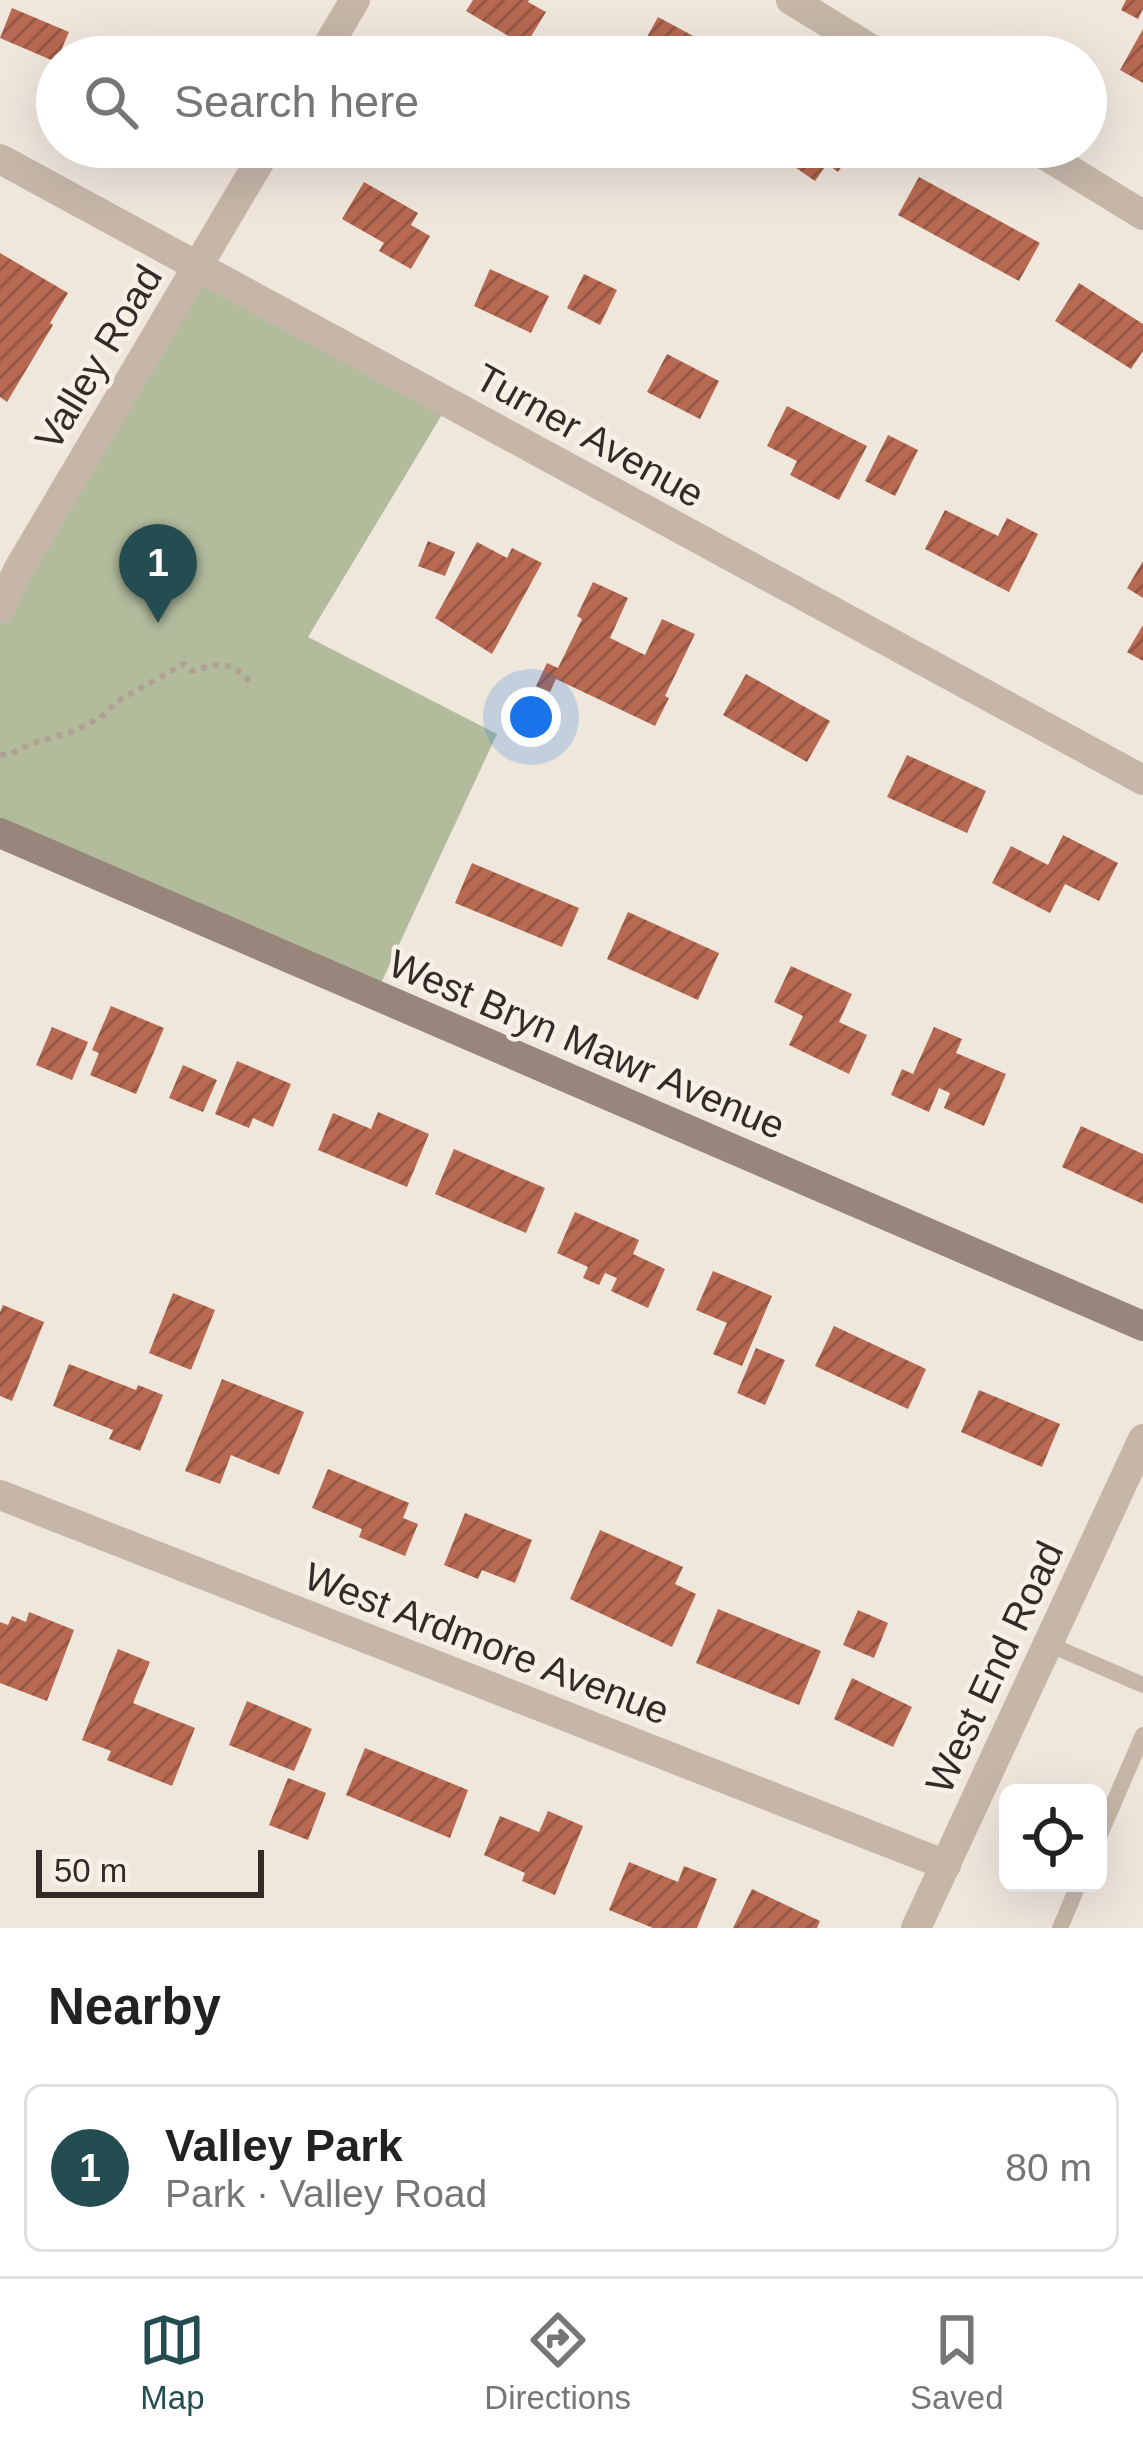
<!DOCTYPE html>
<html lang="en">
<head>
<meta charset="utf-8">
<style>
  :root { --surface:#fff; --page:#f6f6f6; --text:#222; --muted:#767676; --line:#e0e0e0; --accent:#234d50 }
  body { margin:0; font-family:Helvetica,sans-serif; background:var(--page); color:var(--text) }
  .controls { position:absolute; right:36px; bottom:36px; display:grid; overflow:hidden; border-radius:18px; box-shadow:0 12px 48px #0002 }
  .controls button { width:108px; height:108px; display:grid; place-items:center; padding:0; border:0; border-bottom:3px solid var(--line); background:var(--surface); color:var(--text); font:60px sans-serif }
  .scale { position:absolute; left:36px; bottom:30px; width:228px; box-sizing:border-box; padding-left:12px; border:6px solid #332b28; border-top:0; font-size:33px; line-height:42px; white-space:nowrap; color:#332b28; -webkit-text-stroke:9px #f7f0e7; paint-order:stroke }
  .you { position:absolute; left:531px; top:717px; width:42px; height:42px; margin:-30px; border:9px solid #fff; border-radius:50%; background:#1a73e8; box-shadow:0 0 0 18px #1a73e833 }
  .badge { display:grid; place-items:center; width:78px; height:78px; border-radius:50%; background:var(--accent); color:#fff; font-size:39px; font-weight:700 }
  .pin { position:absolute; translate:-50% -99px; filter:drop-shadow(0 3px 6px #0008) }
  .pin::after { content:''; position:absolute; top:63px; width:42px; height:36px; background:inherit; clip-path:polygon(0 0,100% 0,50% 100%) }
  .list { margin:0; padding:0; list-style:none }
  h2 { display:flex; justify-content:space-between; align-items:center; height:156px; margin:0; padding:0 48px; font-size:51px }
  h2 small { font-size:39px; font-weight:400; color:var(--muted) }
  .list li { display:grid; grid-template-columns:78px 1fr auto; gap:36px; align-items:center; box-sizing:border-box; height:168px; margin:0 24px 24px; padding:0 24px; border:3px solid var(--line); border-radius:18px }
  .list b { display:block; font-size:45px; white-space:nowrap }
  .list p { margin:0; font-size:39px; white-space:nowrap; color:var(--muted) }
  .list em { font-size:39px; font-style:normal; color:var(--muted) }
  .icon { flex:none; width:66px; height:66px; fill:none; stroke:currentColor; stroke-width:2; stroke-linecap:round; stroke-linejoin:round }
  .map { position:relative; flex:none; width:1143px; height:1928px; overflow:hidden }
  .search { position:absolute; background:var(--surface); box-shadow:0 12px 48px #0002; left:36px; right:36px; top:36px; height:132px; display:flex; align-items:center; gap:30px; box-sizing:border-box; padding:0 42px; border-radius:66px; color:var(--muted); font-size:45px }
  .sheet { height:348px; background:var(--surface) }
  nav { display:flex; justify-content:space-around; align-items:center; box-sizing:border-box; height:168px; border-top:3px solid var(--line); background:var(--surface); font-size:33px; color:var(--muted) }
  nav a { display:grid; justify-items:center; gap:6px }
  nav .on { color:var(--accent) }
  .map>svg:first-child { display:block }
  .green { fill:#b2bc9d }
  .building { fill:url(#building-hatch) }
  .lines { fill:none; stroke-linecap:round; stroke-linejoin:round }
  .path { stroke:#b1a094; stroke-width:6; stroke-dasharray:6 6; stroke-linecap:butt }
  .lane { stroke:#c5b6a9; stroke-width:16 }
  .street { stroke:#c5b6a9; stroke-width:30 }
  .secondary { stroke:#98857b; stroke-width:30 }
  .labels { text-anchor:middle; stroke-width:9; stroke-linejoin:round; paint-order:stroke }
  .street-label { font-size:39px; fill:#332b28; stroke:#f7f0e7 }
</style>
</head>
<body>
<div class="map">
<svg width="1143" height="1928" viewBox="0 0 1143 1928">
  <defs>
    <pattern id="building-hatch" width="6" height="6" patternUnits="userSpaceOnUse" patternTransform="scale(3)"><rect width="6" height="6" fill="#b76951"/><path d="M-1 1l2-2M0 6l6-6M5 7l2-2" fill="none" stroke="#955743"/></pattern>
  </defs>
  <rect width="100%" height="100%" fill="#efe6dc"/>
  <polygon class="green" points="198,266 449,403 308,637 497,734 375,996 0,833 0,609"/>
  <g class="building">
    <polygon points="473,0 529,0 528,2 546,12 525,46 466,11"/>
    <polygon points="1126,0 1143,0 1143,9 1138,19 1121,10"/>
    <polygon points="12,8 69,32 56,62 0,38"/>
    <polygon points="658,17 712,46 706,57 636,57"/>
    <polygon points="1143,29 1143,83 1120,70"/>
    <polygon points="752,147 782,147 774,164 749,152"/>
    <polygon points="795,147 855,147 838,172 827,164 815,181 786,161"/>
    <polygon points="919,177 1040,243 1019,281 898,215"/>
    <polygon points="364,182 418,213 411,225 430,236 411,269 379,251 384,243 342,219"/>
    <polygon points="0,253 68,293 50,323 53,325 7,402 0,397"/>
    <polygon points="490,269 549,296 531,333 474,306"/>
    <polygon points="584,274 617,290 600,325 567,308"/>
    <polygon points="1079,283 1143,324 1143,351 1131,369 1055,321"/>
    <polygon points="667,354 719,381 700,419 647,392"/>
    <polygon points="787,406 867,446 839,500 790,475 797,461 767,446"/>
    <polygon points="888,435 918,450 895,496 865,481"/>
    <polygon points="945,510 998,536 1007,518 1038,534 1009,592 925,549"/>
    <polygon points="428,541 455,552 445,576 418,566"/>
    <polygon points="477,542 507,558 512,548 542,563 492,654 435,618"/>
    <polygon points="1143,561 1143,598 1127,588"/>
    <polygon points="593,582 628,598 610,638 645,655 662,619 695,634 665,696 669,698 655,726 556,679 550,692 536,686 547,663 558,668 582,619 577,616"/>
    <polygon points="1143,625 1143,661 1127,652"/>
    <polygon points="746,674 830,721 807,762 723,715"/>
    <polygon points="907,755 986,791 967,833 887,797"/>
    <polygon points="1063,835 1118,863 1099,901 1065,884 1050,913 992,883 1011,846 1048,865"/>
    <polygon points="472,863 579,908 562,947 455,903"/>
    <polygon points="628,912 719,953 698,1000 607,959"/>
    <polygon points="791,966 852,994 839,1022 867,1035 849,1074 789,1045 803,1016 774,1002"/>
    <polygon points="111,1006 164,1028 136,1094 90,1075 99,1053 92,1050"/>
    <polygon points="52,1027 88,1042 72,1080 36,1065"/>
    <polygon points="934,1027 962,1039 956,1053 1006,1074 984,1126 944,1108 950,1093 939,1088 929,1112 891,1095 902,1069 913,1074"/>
    <polygon points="237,1061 291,1084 273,1127 253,1118 249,1128 215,1114"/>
    <polygon points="183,1065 217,1080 203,1112 169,1098"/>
    <polygon points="378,1112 429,1134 407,1187 318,1150 333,1113 371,1129"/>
    <polygon points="1081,1126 1143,1154 1143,1204 1062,1167"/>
    <polygon points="454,1149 545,1188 526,1233 435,1194"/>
    <polygon points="575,1212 639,1240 633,1254 665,1269 648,1308 611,1291 617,1278 605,1273 599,1285 583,1278 588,1267 557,1253"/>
    <polygon points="713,1271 772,1296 742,1366 713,1354 727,1323 696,1310"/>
    <polygon points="173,1293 215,1310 191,1370 149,1353"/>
    <polygon points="3,1305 44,1322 12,1401 0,1396 0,1312"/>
    <polygon points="834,1326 926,1369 908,1409 815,1366"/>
    <polygon points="756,1348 785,1360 765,1405 737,1393"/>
    <polygon points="69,1364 136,1390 138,1385 163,1395 140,1451 109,1439 113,1430 53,1406"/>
    <polygon points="222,1379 304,1412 279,1475 231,1455 220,1484 185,1471"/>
    <polygon points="979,1390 1060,1424 1042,1467 961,1432"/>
    <polygon points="328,1469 409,1503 403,1518 418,1524 405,1556 359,1537 362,1529 312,1508"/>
    <polygon points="465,1513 532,1540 515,1583 482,1570 478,1579 444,1565"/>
    <polygon points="600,1530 683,1567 675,1584 696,1594 672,1647 570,1599"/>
    <polygon points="718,1609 821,1651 799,1705 696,1663"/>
    <polygon points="858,1610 888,1623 874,1658 843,1645"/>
    <polygon points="29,1612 74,1630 47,1701 0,1683 0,1622 8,1625 12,1616 26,1622"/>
    <polygon points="118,1649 150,1662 133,1703 195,1728 172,1786 107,1760 111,1751 82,1740"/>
    <polygon points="852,1678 912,1707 893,1747 834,1719"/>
    <polygon points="247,1701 312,1729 294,1771 229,1745"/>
    <polygon points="365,1748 468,1790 450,1838 346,1795"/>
    <polygon points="288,1778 326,1793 308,1840 269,1825"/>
    <polygon points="548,1811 583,1826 555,1895 522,1881 525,1873 484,1855 500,1816 539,1832"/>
    <polygon points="629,1862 678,1882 684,1866 717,1879 697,1928 653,1928 609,1910"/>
    <polygon points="752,1889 820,1921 817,1928 733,1928"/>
  </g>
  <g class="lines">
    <path class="path" d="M 0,755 L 10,754 L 33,743 L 71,732 L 100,718 L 116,702 L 184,664 L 192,671 C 218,663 231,660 250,682"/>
    <g class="lane">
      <polyline points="1048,1644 1143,1685"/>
      <polyline points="1098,1839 1143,1735"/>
      <polyline points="1060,1928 1079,1883"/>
    </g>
    <g class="street">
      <polyline points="791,0 884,57"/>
      <polyline points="321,57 355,0"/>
      <polyline points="1032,147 1143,215"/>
      <polyline points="0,159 1143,780"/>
      <polyline points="0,609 18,570 268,147"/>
      <polyline points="0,1495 946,1865"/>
      <polyline points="916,1928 1143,1439"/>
    </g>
    <polyline class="secondary" points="0,833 1143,1326"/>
  </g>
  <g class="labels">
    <g class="street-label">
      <text transform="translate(98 357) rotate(-59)" y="14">Valley Road</text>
      <text transform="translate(590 435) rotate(29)" y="14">Turner Avenue</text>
      <text transform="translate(587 1044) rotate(23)" y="14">West Bryn Mawr Avenue</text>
      <text transform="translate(487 1643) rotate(21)" y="14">West Ardmore Avenue</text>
      <text transform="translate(994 1667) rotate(-65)" y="14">West End Road</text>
    </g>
  </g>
</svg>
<div class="controls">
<button><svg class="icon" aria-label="locate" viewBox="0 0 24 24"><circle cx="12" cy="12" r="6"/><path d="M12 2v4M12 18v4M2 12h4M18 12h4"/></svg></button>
</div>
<div class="scale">50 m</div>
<div class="you"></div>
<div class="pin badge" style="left:158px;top:623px">1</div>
<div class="search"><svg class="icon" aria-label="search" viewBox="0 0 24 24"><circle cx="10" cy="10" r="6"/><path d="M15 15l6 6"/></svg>Search here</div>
</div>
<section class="sheet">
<h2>Nearby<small></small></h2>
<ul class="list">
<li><span class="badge">1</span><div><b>Valley Park</b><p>Park · Valley Road</p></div><em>80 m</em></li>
</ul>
</section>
<nav>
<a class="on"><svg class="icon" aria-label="map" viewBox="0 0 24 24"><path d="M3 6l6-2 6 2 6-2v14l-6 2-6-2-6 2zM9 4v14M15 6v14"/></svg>Map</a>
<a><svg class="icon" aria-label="directions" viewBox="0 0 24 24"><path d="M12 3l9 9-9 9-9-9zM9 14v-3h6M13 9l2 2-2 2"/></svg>Directions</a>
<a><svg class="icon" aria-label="saved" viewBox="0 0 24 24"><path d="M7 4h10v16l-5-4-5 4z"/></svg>Saved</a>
</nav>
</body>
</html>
